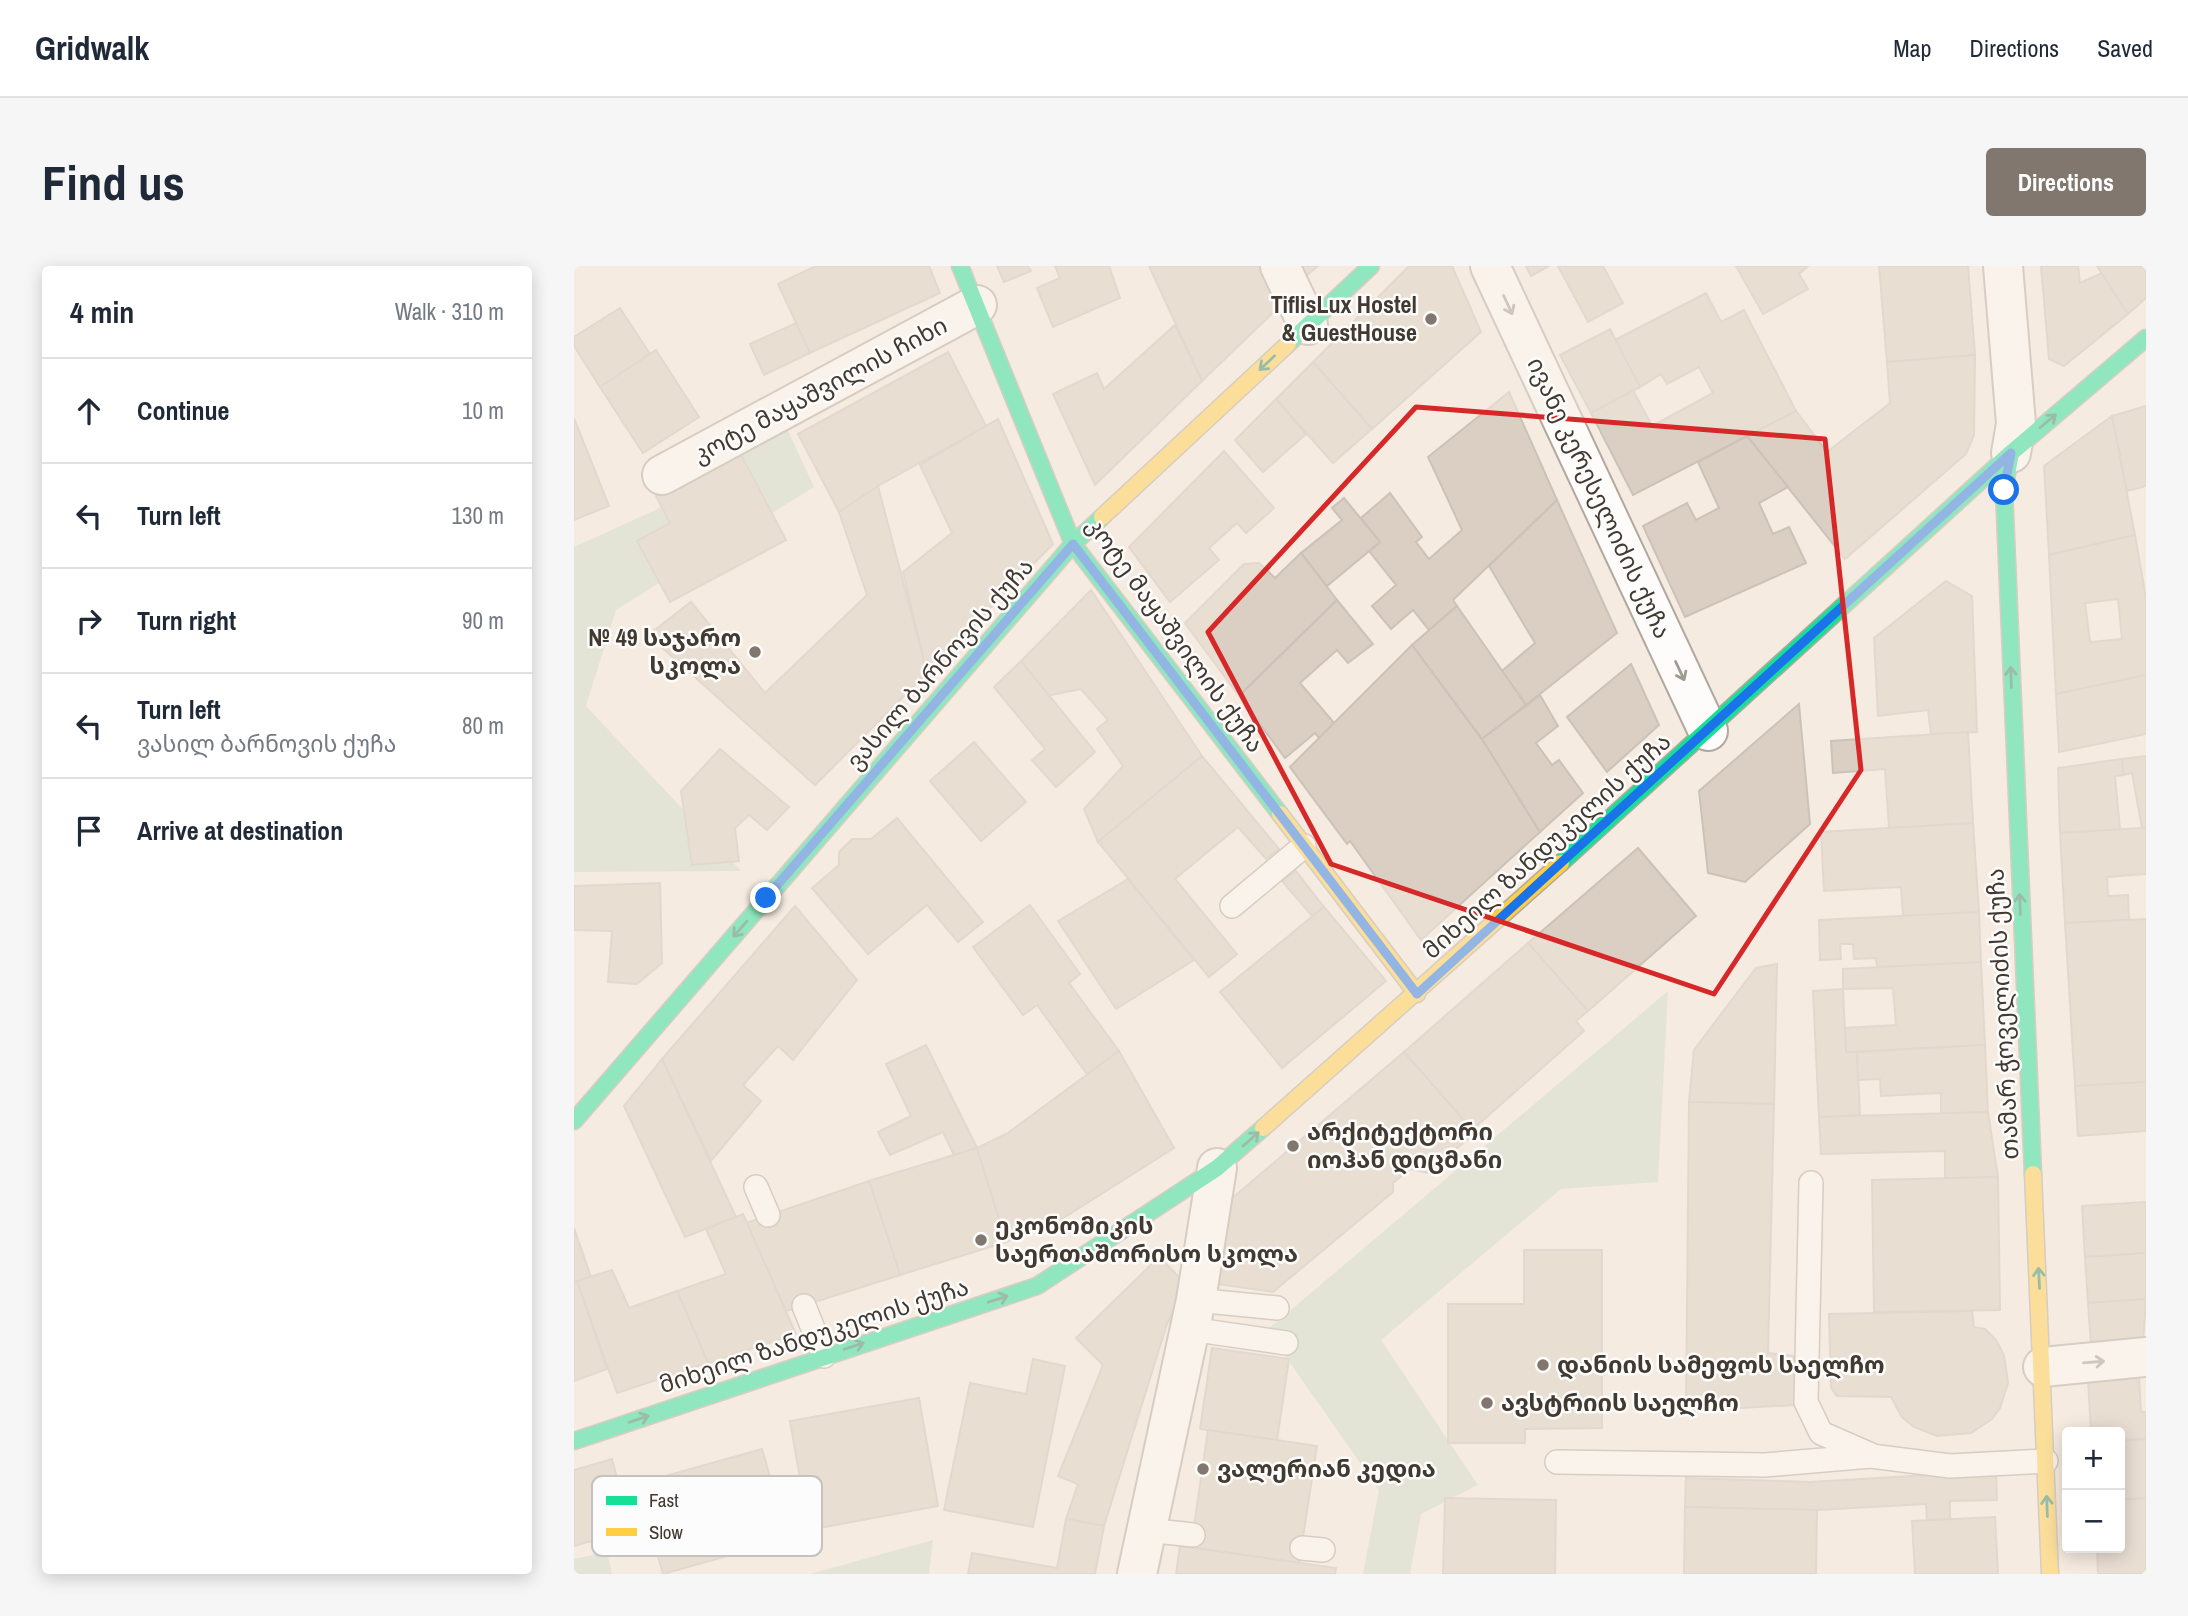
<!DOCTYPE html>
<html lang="en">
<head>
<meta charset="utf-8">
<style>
  :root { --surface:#fff; --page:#f6f6f7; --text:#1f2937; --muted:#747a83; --line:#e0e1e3; --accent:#81776e }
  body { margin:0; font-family:"Archivo Narrow","Noto Sans Georgian",sans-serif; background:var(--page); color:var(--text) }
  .controls { position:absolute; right:21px; bottom:21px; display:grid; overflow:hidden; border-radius:7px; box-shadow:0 4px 18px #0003 }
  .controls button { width:63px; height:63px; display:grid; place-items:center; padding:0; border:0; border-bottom:2px solid var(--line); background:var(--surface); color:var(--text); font:35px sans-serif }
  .stop { position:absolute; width:21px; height:21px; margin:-16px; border:5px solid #1a73e8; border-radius:50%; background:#fff }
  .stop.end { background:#1a73e8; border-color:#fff; box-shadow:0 2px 7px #0008 }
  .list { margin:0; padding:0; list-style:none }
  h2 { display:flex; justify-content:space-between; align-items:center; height:91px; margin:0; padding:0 28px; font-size:30px }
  h2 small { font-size:23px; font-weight:400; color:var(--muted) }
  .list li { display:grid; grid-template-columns:46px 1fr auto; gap:21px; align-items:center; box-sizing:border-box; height:105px; padding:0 28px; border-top:2px solid var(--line) }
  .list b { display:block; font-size:26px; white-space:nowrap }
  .list p { margin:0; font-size:23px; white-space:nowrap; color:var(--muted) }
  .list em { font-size:23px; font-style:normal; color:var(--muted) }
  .icon { flex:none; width:38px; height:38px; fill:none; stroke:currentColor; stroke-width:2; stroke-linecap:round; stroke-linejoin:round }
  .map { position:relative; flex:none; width:1572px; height:1308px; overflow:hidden; border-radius:7px }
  header { display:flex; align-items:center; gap:42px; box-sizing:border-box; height:98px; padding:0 35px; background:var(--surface); border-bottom:2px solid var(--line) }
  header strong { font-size:33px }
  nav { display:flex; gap:38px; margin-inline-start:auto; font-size:24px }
  .intro { display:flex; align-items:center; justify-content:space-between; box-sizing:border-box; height:168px; padding:0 42px }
  h1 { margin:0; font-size:49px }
  .button { padding:18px 32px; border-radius:7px; background:var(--accent); color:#fff; font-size:24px; font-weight:700 }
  main { display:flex; gap:42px; padding:0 42px }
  aside { flex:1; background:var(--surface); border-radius:7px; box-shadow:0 4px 18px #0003 }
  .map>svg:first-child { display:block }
  .green { fill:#ccdacb }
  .building { fill:#dacfc2; stroke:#cbc2b8; stroke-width:2; fill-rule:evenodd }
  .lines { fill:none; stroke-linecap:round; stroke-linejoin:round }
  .lane-casing { stroke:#b1a89f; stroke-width:26 }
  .street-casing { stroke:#b1a89f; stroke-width:42 }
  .fast-casing { stroke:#b1a89f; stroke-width:19 }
  .slow-casing { stroke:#b1a89f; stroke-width:19 }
  .lane { stroke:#fefcfa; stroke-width:23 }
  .street { stroke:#fefcfa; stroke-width:38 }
  .fast { stroke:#16e098; stroke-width:16 }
  .slow { stroke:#ffcf43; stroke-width:16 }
  .oneway { stroke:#a09a95 }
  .oneway2 { stroke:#2e845f }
  .route { stroke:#1a73e8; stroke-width:9 }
  .marked { fill:none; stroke:#d62828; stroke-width:5; stroke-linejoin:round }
  .poi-dot { fill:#81776e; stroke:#fcfcfc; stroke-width:2.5 }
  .labels { text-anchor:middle; stroke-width:5; stroke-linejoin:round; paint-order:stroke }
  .poi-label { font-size:24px; font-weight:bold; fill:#423930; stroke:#fcfcfc; text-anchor:start }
  .street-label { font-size:24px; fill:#423930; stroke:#fcfcfc }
  .key { fill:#fcfcfc; stroke:#c4c2bf; stroke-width:2 }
  .key-label { font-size:19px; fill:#423930 }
</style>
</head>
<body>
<header>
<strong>Gridwalk</strong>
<nav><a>Map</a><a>Directions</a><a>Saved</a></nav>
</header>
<div class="intro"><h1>Find us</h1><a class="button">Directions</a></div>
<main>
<aside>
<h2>4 min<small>Walk · 310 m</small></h2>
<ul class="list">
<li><svg class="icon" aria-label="ahead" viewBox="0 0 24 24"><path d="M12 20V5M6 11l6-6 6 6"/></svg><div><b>Continue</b></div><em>10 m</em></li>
<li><svg class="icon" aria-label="left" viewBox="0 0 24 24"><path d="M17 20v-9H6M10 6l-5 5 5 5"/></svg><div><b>Turn left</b></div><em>130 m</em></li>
<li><svg class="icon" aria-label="right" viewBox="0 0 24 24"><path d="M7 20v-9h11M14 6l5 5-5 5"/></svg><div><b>Turn right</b></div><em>90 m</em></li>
<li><svg class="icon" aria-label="left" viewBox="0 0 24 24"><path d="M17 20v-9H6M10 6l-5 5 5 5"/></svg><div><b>Turn left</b><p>ვასილ ბარნოვის ქუჩა</p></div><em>80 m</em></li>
<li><svg class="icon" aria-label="arrive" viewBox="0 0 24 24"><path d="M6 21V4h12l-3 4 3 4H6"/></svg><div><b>Arrive at destination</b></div></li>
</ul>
</aside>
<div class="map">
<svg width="1572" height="1308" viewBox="0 0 1572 1308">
  <rect width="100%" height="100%" fill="#f6ebe0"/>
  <g class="green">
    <polygon points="210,156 240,221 42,344 12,440 167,605 0,606 0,281 86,242 88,218"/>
    <polygon points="1094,725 1084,916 987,923 807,1074 904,1219 847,1248 836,1308 789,1308 805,1224 693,1064"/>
    <polygon points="359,1274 355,1308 236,1308"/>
    <polygon points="33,1286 38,1308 0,1308 0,1293"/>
  </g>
  <g class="building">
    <polygon points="242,0 355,0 366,27 236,87 204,18"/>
    <polygon points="423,0 454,0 457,5 430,16"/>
    <polygon points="481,0 535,0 546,32 479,61 463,22 486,12"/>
    <polygon points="575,0 687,0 706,40 628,115"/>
    <polygon points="725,0 744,0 732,10"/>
    <polygon points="835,0 878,0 907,66 798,163 739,96"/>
    <polygon points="952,0 975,0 957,10"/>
    <polygon points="984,0 1029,0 1049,37 1014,56"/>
    <polygon points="1162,0 1234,0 1225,8 1234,23 1189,48"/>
    <polygon points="1305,0 1394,0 1401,89 1313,96"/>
    <polygon points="1467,0 1504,0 1506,17 1528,7 1554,48 1490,100 1475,93"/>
    <polygon points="1523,0 1572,0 1572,32 1554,48"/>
    <polygon points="1132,27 1147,56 1170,44 1222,145 1059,229 1017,147 1059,124 1078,160 1139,127 1125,101 1093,118 1087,108 1066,121 1041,74"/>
    <polygon points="46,42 76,88 26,121 0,80 0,71"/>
    <polygon points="222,57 236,87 190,109 176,78"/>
    <polygon points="601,59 628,115 521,219 479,128 523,107 530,123"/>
    <polygon points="1036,63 1066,121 1017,147 986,89"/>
    <polygon points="82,84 125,151 69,187 26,121"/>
    <polygon points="374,86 412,160 304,220 265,246 224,168"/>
    <polygon points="1401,89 1400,169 1392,188 1271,293 1173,170 1222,145 1253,186 1316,137 1313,96"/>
    <polygon points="739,96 798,163 759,197 702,133"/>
    <polygon points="935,126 983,234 879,334 883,340 855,364 839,344 817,363 798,340 822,319 795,285 806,276 787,252 816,227 848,271 842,276 855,293 888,264 854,191"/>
    <polygon points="702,133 732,168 689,206 661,174"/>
    <polygon points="1572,140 1572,220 1553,225 1538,150"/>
    <polygon points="1538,150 1561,269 1475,289 1470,200"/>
    <polygon points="0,152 35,240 0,254"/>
    <polygon points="424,153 479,278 353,407 329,306 378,267 346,199"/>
    <polygon points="1173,170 1214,221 1185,237 1199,268 1215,261 1232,297 1111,351 1069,260 1113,237 1122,254 1145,242 1124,196"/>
    <polygon points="165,185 212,274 96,336 63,275 96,257 82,230"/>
    <polygon points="650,185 700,242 672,267 663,257 635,282 645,294 596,336 555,281"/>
    <polygon points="304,220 353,407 241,519 74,369 117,336 191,427 293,329 265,246"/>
    <polygon points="770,232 806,276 753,320 727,287 768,254 758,242"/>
    <polygon points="983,234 1043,367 952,439 928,405 961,377 915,300"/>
    <path d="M 1561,269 L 1572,332 L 1572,409 L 1482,428 L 1475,289 ZM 1544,333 L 1548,373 L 1516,376 L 1511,337 Z"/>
    <polygon points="727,287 763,334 665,430 611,357 670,298 685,297 701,312"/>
    <polygon points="1372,315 1398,330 1403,466 1357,468 1354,444 1304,450 1300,372"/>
    <polygon points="517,324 628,490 524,576 510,543 549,500 523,463 534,454 507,423 473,430 447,395"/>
    <polygon points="763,334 799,378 774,397 763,384 726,417 761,458 746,473 741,467 711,492 665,430"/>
    <polygon points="883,340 952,439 908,473 838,379"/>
    <polygon points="838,379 912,479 966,566 847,674 776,575 773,578 716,501"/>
    <polygon points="447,395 521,486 482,521 458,494 471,483 420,421"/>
    <polygon points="1057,398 1085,459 1033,506 993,451"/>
    <polygon points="1572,409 1572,468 1485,486 1482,428"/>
    <polygon points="966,429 984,460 962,477 978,499 985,494 1009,527 966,566 908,473"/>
    <polygon points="1225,438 1236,558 1171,616 1134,607 1125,525"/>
    <polygon points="1394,466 1399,557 1315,562 1311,503 1259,507 1257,475"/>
    <polygon points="400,476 452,536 407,575 356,515"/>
    <polygon points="146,483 215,541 193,564 175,549 161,562 165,595 118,599 107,525"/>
    <polygon points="628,490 705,583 692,593 664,561 601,613 663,688 635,711 524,576"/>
    <polygon points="1572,490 1572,562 1568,562 1558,507 1549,509 1548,493"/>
    <polygon points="1548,493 1549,509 1541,510 1546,564 1486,567 1484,502"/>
    <polygon points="323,552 409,656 384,676 353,639 294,688 238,622 265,599 265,586 278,573 297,573"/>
    <polygon points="1399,557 1405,646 1329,650 1327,621 1250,625 1247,566"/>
    <polygon points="1568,562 1572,562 1572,608 1533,611 1534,630 1554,629 1555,654 1491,657 1486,567"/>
    <polygon points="1064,582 1122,650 1014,745 954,677"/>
    <polygon points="722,605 750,641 738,650 708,615"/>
    <polygon points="554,613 620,694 542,743 484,655"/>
    <polygon points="86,617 88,697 63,718 34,716 38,665 0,664 0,620"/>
    <polygon points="456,639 506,708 495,717 545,785 513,808 463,739 449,749 399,681"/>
    <polygon points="221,640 283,714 219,794 204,780 169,819 187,835 137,895 88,793"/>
    <polygon points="750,641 812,715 708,802 646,726"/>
    <polygon points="1405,646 1407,696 1303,701 1302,692 1280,693 1279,678 1266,678 1267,693 1246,694 1245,654"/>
    <polygon points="1572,653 1572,816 1501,820 1491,657"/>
    <polygon points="954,677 1014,745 1002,755 1010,765 898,864 830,786"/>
    <polygon points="1407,696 1411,779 1272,786 1271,762 1322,759 1319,722 1269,723 1269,703"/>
    <polygon points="1203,698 1200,838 1115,836 1120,784 1182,702"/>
    <polygon points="1269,723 1272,786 1283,786 1286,849 1245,851 1239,725"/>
    <polygon points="352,779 403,882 380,889 369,866 316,889 304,866 337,850 312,798"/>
    <polygon points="1411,779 1414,846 1367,848 1367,827 1307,830 1306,813 1284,814 1283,786"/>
    <polygon points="545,785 600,882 486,954 432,976 403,882 434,867"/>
    <polygon points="830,786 901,867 854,907 836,903 819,917 819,926 699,1026 643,1018 656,934"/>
    <polygon points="88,793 162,951 111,971 50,840"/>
    <polygon points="1572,816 1572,865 1504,870 1501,820"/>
    <polygon points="1115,836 1200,838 1194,1087 1220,1090 1222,1139 1112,1145"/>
    <polygon points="1414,846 1424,911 1371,912 1371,885 1247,888 1245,851"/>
    <polygon points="403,882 432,976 326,1009 295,915"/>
    <polygon points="1424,911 1426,1044 1300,1046 1298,914"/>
    <polygon points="295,915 326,1009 212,1045 172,957"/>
    <polygon points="1572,936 1572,987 1511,991 1508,940"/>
    <polygon points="169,948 222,1068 134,1097 103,1025 152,1008 132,963"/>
    <polygon points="0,962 17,1011 0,1016"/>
    <polygon points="950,984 1028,984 1028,1162 951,1163 951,1177 874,1177 874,1038 950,1038"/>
    <polygon points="1572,987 1572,1033 1514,1037 1511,991"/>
    <polygon points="585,991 611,1017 593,1058 530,1260 492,1253 504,1218 484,1210 529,1099 502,1072"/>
    <polygon points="38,1004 55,1042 103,1025 134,1097 43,1127 3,1015"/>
    <polygon points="3,1015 33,1103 0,1115 0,1016"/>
    <polygon points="1572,1033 1569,1076 1517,1080 1514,1037"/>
    <polygon points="1398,1045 1400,1061 1411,1063 1422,1074 1430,1089 1434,1117 1426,1142 1418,1153 1397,1167 1363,1170 1340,1161 1328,1151 1317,1131 1263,1130 1257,1122 1255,1048"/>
    <polygon points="638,1082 715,1093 703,1174 626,1163"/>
    <polygon points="459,1093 491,1100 459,1261 370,1244 396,1117 452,1128"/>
    <polygon points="1565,1109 1567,1146 1572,1146 1572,1173 1546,1175 1546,1166 1517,1166 1514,1113"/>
    <polygon points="345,1132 364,1240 235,1264 216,1155"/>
    <polygon points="634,1164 743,1180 725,1297 617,1281"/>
    <polygon points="1572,1173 1572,1232 1546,1234 1546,1175"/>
    <polygon points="188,1183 214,1273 89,1308 63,1218"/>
    <polygon points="38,1193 51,1242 33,1247 39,1269 0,1280 0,1204"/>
    <polygon points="1422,1205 1423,1234 1376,1235 1376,1253 1353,1254 1352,1238 1243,1244 1111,1241 1112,1212 1236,1216"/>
    <polygon points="871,1232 982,1234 981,1308 869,1308"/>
    <polygon points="1572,1232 1572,1308 1524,1308 1523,1282 1546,1282 1546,1234"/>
    <polygon points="1111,1241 1243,1244 1242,1308 1110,1308"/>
    <polygon points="1421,1251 1424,1308 1341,1308 1338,1255"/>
    <polygon points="492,1253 530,1260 521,1308 394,1308 398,1287 483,1302"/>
    <polygon points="606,1280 762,1302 761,1308 602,1308"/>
  </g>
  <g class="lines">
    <defs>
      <g id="lane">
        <polyline points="658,640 730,580"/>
        <polyline points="1237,917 1232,1136 1247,1167 1295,1188"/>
        <polyline points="182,921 194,949"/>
        <polyline points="622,1034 703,1042"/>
        <polyline points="230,1040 250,1090"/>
        <polyline points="616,1063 712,1077"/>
        <polyline points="983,1196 1191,1199 1297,1190 1376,1200 1472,1195"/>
        <polyline points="572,1264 619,1269"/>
        <polyline points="728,1282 749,1284"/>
      </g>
      <g id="street">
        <polyline points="706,0 734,59"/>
        <polyline points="916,0 1134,465"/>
        <polyline points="1429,0 1442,158 1437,187"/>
        <polyline points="88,209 403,39"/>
        <polyline points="1469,1101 1572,1091"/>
        <polyline points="563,1308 622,1034 643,902"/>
      </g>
      <g id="fast">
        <polyline points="386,0 499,278 706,548"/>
        <polyline points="714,78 797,0"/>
        <polyline points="1437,187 1430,224 1459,908"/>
        <polyline points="987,597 1437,187 1572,72"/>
        <polyline points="0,855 499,278 528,251"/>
        <polyline points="0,1175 463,1020 643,902 689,862"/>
      </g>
      <g id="slow">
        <polyline points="528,251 714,78"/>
        <polyline points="706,548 843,728"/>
        <polyline points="689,862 987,597"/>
        <polyline points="1459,908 1476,1308"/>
      </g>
    </defs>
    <use href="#lane" class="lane-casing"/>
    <use href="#street" class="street-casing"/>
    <use href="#fast" class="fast-casing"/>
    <use href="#slow" class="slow-casing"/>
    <use href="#lane" class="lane"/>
    <use href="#street" class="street"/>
    <use href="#fast" class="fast"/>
    <use href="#slow" class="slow"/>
  </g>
  <defs><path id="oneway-shaft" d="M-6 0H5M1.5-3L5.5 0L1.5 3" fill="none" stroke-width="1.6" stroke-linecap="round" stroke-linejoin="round" transform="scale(1.75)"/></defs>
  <g class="oneway">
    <use href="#oneway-shaft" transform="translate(934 39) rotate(65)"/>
    <use href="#oneway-shaft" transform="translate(1106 405) rotate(65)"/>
    <use href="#oneway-shaft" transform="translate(1520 1096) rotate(-5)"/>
  </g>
  <g class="oneway2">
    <use href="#oneway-shaft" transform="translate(693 97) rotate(137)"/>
    <use href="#oneway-shaft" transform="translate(1474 155) rotate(-40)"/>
    <use href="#oneway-shaft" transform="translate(1437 411) rotate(-92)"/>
    <use href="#oneway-shaft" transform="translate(1446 638) rotate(-92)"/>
    <use href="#oneway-shaft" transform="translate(166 663) rotate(131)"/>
    <use href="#oneway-shaft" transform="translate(677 873) rotate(-41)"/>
    <use href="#oneway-shaft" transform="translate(1465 1012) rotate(-93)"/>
    <use href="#oneway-shaft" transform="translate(424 1033) rotate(-18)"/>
    <use href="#oneway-shaft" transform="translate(280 1080) rotate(-18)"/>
    <use href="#oneway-shaft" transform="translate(65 1153) rotate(-19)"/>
    <use href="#oneway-shaft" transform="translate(1473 1240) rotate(-92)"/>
  </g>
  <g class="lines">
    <polyline class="route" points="192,632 499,278 843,728 1437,187 1430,224"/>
  </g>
  <path d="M0 0H1572V1308H0ZM 842,141 L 1251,173 L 1287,504 L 1140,728 L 757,598 L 634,366 Z" fill="#f6ebe0" fill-opacity=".55" fill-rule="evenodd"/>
  <path class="marked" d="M 842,141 L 1251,173 L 1287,504 L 1140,728 L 757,598 L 634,366 Z"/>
  <g class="poi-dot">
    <circle cx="857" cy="53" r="7"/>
    <circle cx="181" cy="386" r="7"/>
    <circle cx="719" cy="880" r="7"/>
    <circle cx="407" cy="974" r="7"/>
    <circle cx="969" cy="1099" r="7"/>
    <circle cx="913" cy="1137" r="7"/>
    <circle cx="629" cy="1203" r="7"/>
  </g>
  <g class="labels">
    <g class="poi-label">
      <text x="843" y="47" text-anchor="end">TiflisLux Hostel<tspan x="843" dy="28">&amp; GuestHouse</tspan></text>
      <text x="167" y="380" text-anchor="end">№ 49 საჯარო<tspan x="167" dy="28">სკოლა</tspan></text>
      <text x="733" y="874">არქიტექტორი<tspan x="733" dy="28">იოჰან დიცმანი</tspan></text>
      <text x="421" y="968">ეკონომიკის<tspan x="421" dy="28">საერთაშორისო სკოლა</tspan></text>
      <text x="983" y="1107">დანიის სამეფოს საელჩო</text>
      <text x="927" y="1145">ავსტრიის საელჩო</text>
      <text x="643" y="1211">ვალერიან კედია</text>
    </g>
    <g class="street-label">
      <text transform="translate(246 124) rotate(-28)" y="8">კოტე მაყაშვილის ჩიხი</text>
      <text transform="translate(1025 232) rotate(65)" y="8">ივანე კერესელიძის ქუჩა</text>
      <text transform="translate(601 369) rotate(54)" y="8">კოტე მაყაშვილის ქუჩა</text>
      <text transform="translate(366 398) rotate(-49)" y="8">ვასილ ბარნოვის ქუჩა</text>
      <text transform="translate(973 580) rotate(-42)" y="8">მიხეილ ზანდუკელის ქუჩა</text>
      <text transform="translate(1429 748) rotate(-93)" y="8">თამარ ჭოველიძის ქუჩა</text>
      <text transform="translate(240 1070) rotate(-18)" y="8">მიხეილ ზანდუკელის ქუჩა</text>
    </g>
  </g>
  <rect x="18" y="1210" width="230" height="80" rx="10" class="key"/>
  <rect x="32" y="1230" width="31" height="9" fill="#16e098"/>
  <rect x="32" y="1262" width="31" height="8" fill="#ffcf43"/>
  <g class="key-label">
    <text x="75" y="1241">Fast</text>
    <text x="75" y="1273">Slow</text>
  </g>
</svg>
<div class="controls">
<button>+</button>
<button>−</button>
</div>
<div class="stop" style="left:1430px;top:224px"></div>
<div class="stop end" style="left:192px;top:632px"></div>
</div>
</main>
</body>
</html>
